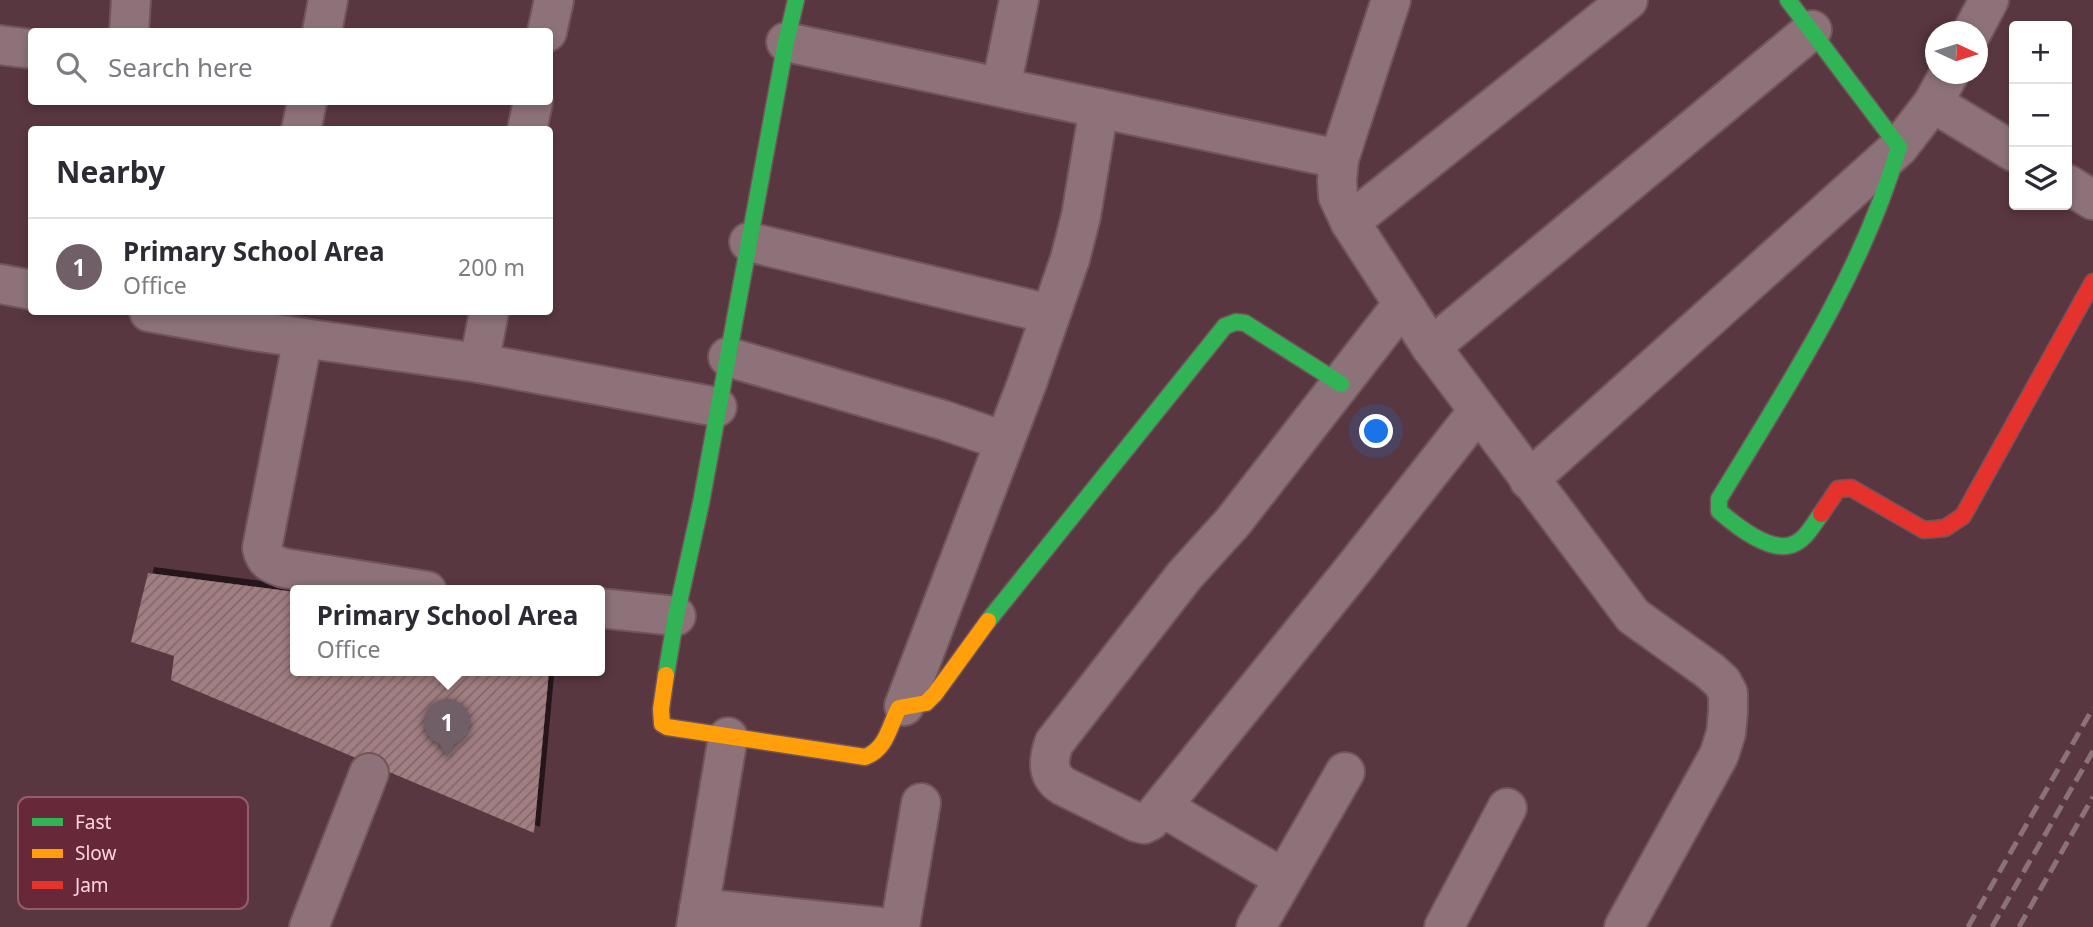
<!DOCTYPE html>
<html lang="en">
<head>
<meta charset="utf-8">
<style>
  :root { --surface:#fff; --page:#f7f7f7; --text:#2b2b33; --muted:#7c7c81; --line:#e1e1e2; --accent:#705f67 }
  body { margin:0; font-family:"Noto Sans",sans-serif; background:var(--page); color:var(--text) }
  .controls { position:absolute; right:21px; top:21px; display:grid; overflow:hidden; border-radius:7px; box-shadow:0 4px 10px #0003 }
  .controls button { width:63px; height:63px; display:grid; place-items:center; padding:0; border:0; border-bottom:2px solid var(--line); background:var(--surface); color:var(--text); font:35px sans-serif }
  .compass { position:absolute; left:1925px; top:21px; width:63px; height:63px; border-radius:50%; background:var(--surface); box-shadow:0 4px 10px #0003; rotate:94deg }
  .you { position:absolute; left:1377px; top:432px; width:24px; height:24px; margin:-18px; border:5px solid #fff; border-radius:50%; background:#1a73e8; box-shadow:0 0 0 10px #1a73e833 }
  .badge { display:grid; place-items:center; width:46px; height:46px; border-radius:50%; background:var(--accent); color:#fff; font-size:23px; font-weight:700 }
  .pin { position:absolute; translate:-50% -58px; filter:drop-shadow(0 2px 4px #0008) }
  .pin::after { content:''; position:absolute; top:37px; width:24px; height:21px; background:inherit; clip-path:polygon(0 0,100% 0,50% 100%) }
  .popup { position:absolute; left:290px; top:585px; width:315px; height:91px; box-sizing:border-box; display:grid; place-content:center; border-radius:7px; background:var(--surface); filter:drop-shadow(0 2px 5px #0005); font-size:23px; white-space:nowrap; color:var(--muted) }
  .popup b { font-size:26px; color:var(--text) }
  .popup::after { content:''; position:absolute; left:50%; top:100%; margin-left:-14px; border:14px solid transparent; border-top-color:var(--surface) }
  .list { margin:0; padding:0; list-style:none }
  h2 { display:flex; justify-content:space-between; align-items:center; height:91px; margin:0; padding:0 28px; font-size:30px }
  h2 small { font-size:23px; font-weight:400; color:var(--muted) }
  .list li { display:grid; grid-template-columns:46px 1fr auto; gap:21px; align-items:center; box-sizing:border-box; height:98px; padding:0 28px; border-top:2px solid var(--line) }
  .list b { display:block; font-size:26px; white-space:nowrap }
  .list p { margin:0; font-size:23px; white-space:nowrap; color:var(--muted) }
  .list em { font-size:23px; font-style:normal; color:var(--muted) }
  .icon { flex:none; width:38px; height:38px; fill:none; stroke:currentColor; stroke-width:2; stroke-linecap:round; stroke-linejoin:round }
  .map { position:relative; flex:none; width:2093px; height:927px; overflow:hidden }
  .search { position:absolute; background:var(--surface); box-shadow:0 4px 10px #0003; left:28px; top:28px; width:525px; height:77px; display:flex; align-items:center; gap:18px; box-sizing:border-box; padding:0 24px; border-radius:7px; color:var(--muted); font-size:26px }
  .panel { position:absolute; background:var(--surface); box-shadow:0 4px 10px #0003; left:28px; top:126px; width:525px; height:189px; border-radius:7px }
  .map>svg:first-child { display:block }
  .building { fill:url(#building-hatch); filter:url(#shadow) }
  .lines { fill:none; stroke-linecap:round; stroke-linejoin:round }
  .street-casing { stroke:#72545b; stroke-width:42 }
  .fast-casing { stroke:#72545b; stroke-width:19 }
  .slow-casing { stroke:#72545b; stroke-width:19 }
  .jam-casing { stroke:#72545b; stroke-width:19 }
  .street { stroke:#8d7279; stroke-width:38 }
  .fast { stroke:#30b455; stroke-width:16 }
  .slow { stroke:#ff9f0a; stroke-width:16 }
  .jam { stroke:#e5322d; stroke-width:16 }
  .rail { stroke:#8b7278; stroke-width:5; stroke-dasharray:14 7; stroke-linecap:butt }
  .key { fill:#67293a; stroke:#955d6b; stroke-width:2 }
  .key-label { font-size:19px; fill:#ffd7de }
</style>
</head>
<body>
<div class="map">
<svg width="2093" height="927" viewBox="0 0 2093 927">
  <defs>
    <pattern id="building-hatch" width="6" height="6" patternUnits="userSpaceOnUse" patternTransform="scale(1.75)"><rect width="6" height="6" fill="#a17e81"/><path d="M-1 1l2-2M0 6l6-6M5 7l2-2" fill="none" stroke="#83686b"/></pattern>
    <filter id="shadow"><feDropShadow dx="6" dy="-6" stdDeviation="0" flood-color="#0009"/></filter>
  </defs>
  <rect width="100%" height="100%" fill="#593740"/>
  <polygon class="building" points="148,573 295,592 295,671 549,671 534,833 171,680 174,656 131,642"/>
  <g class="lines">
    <defs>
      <g id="street">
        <polyline points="1391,0 1339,159 1337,181 1338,196 1350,222 1431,347 1633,616 1710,671 1722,682 1728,693 1728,712 1726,733 1719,755 1624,927"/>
        <polyline points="129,32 131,0"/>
        <polyline points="322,32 328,0"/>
        <polyline points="547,32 554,0"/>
        <polyline points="1972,32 1989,0"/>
        <polyline points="786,42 1339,159"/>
        <polyline points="0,45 32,49"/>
        <polyline points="1001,87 1019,0"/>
        <polyline points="1933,103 2014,152"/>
        <polyline points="301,130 307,102"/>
        <polyline points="527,130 533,102"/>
        <polyline points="2067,184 2093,200"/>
        <polyline points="1350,222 1628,0"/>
        <polyline points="749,242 1050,314"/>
        <polyline points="0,284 32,290"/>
        <path d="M 1402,305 L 1233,522 L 1185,575 L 1054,743 C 1048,760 1047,776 1063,786 L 1136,822 L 1144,824 L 1150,821 L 1352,571 L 1478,411"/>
        <polyline points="149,312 254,331 479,363 717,407"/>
        <path d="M 303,338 L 262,548 C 265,562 272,564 284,568 L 427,591"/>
        <polyline points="1431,347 1812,30"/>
        <polyline points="728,357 943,420 1004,441"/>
        <polyline points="479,363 489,312"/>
        <polyline points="1529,480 1899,147 1933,103 1949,74"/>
        <polyline points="599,608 676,616"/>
        <polyline points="904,706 1027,383 1070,259 1081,216 1099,108"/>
        <polyline points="1162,807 1283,878"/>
        <polyline points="699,908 880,927"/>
        <polyline points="309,927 369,773"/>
        <polyline points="696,927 728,737"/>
        <polyline points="900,927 921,803"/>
        <polyline points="1256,927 1345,772"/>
        <polyline points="1444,927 1507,808"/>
      </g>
      <g id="fast">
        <path d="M 1788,0 L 1899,147 C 1862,274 1787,387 1719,499 L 1719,511 C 1735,525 1769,552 1791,545 C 1805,541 1813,525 1821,514"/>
        <polyline points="988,621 1225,326 1236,322 1245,323 1341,384"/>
        <polyline points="666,675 676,616 701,503 786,42 796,0"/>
      </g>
      <path id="slow" d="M 666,675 L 661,709 L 662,724 L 667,727 L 865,757 C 887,749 889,726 899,708 L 926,703 L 935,694 L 988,621"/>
      <polyline id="jam" points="1821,514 1838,489 1851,488 1924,530 1945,528 1963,516 2093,282"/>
    </defs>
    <use href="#street" class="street-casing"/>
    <use href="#fast" class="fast-casing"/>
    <use href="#slow" class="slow-casing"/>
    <use href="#jam" class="jam-casing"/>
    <use href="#street" class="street"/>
    <use href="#fast" class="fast"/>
    <use href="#slow" class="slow"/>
    <use href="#jam" class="jam"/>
    <g class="rail">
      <polyline points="1968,927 2093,708"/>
      <polyline points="1992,927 2093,751"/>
      <polyline points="2019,927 2093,797"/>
    </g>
  </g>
  <rect x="18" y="797" width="230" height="112" rx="10" class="key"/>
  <rect x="32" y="818" width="31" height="8" fill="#30b455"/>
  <rect x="32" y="849" width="31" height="9" fill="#ff9f0a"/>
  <rect x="32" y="881" width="31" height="8" fill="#e5322d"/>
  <g class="key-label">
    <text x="75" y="829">Fast</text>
    <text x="75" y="860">Slow</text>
    <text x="75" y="892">Jam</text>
  </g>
</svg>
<div class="controls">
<button>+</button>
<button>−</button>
<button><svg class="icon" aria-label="layers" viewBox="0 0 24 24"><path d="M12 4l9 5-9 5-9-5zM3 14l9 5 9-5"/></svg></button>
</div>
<svg class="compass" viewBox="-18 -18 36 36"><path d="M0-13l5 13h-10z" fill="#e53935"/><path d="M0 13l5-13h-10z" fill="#7c7c81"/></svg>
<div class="you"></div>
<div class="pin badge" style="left:447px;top:757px">1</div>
<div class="popup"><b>Primary School Area</b>Office</div>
<div class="search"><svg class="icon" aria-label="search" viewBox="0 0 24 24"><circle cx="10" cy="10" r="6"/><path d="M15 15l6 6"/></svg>Search here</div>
<section class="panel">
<h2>Nearby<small></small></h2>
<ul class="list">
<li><span class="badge">1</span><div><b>Primary School Area</b><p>Office</p></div><em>200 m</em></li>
</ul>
</section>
</div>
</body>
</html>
